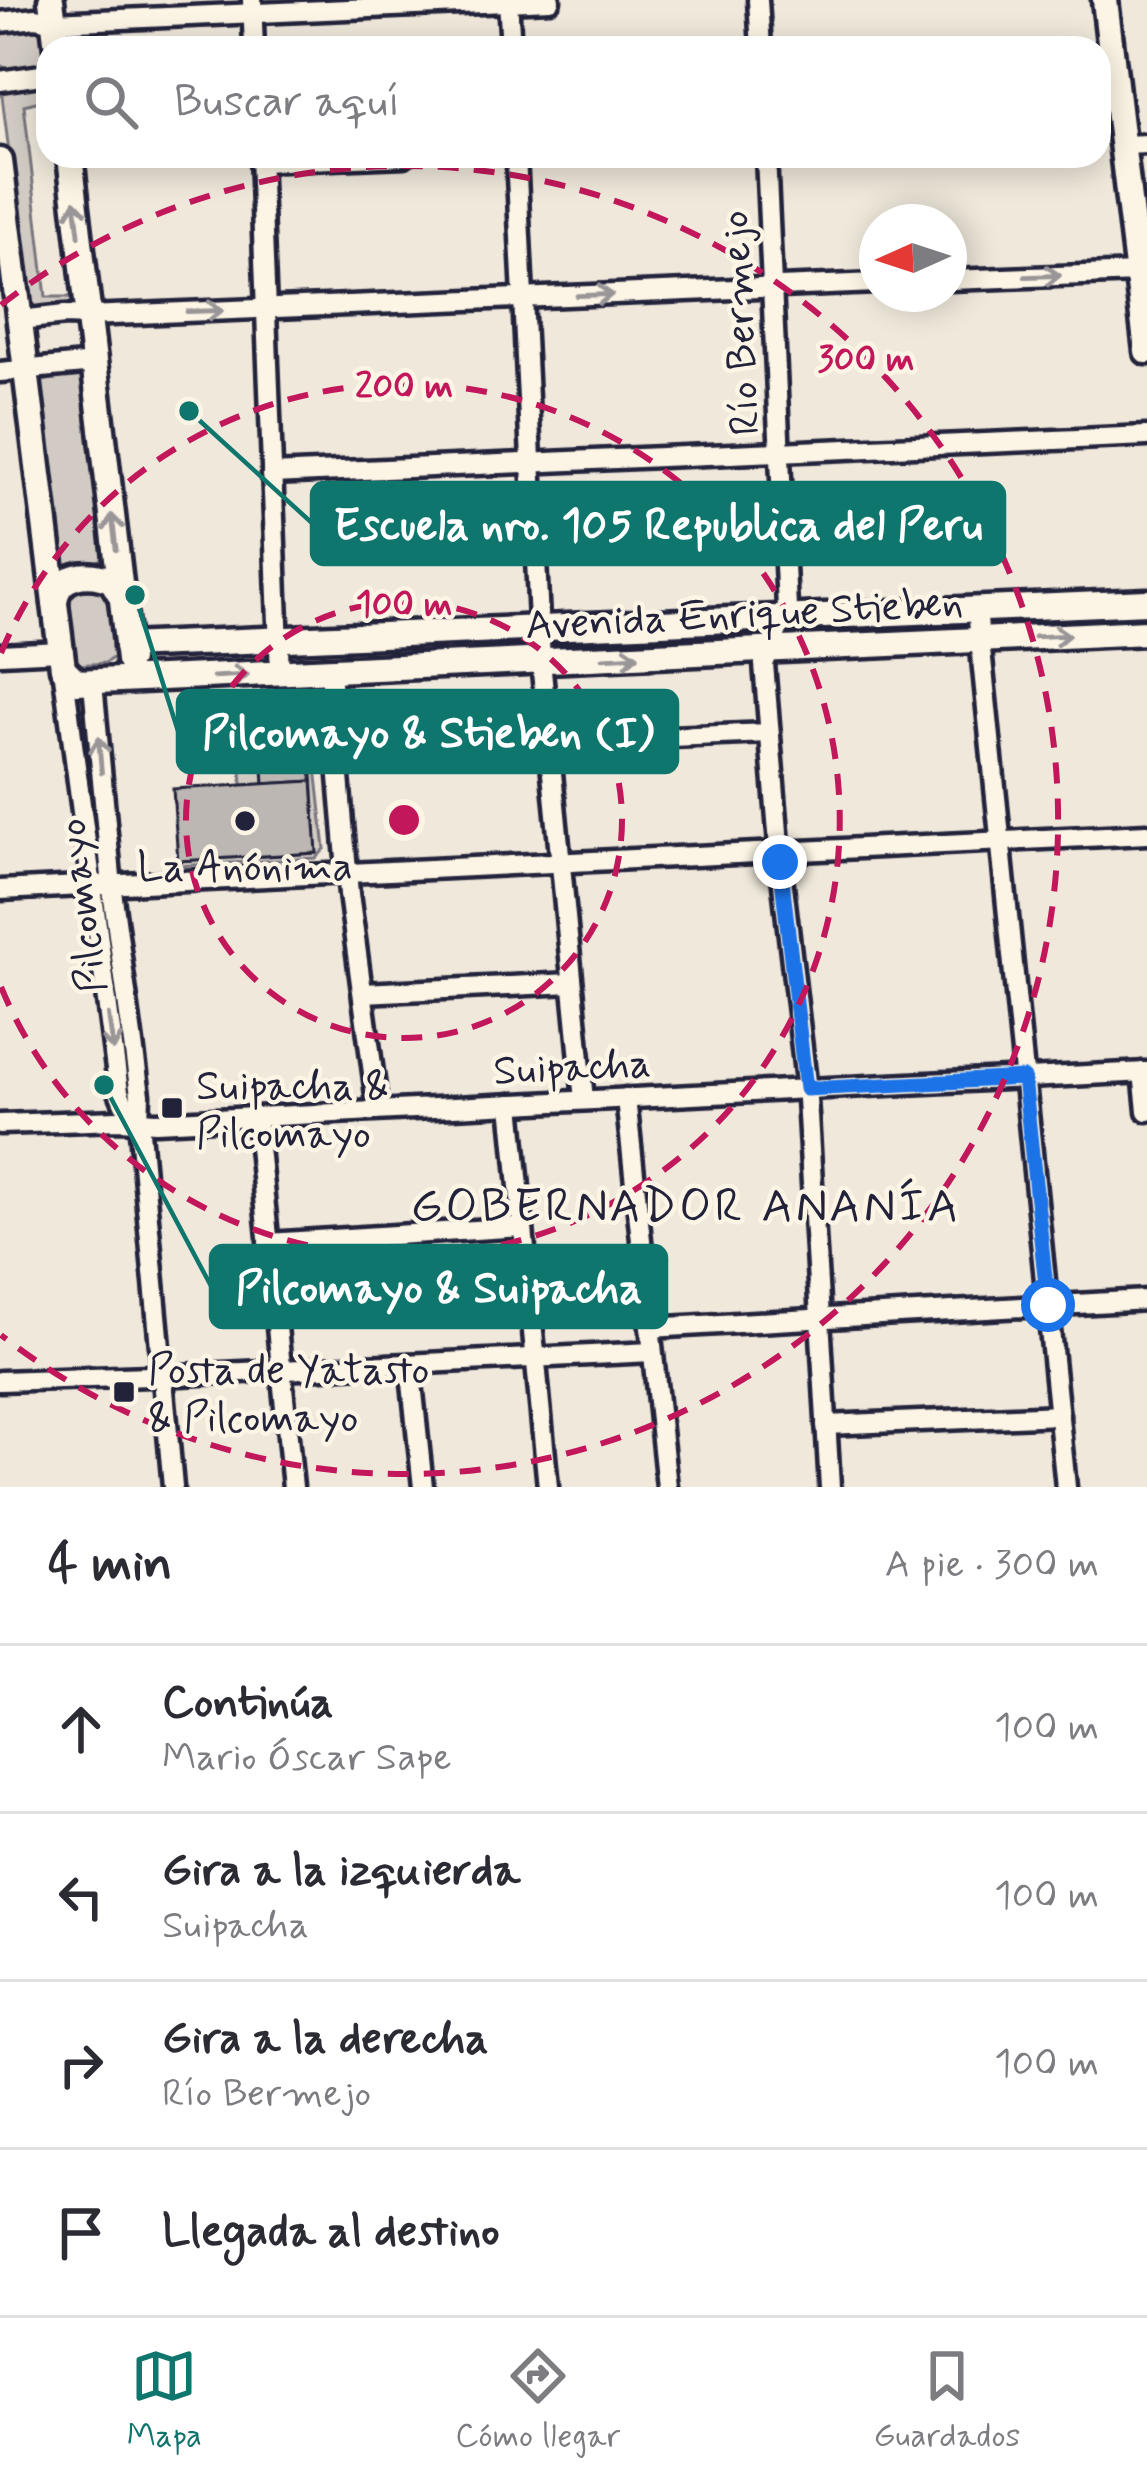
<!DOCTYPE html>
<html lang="es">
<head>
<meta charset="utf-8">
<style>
  :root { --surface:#fff; --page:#f7f7f7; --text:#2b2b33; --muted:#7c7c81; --line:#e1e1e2; --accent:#0f766e }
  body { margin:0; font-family:Mynerve,sans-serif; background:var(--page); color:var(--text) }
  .compass { position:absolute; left:859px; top:204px; width:108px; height:108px; border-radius:50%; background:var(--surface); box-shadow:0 6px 30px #0003; rotate:267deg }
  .stop { position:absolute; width:36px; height:36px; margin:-27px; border:9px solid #1a73e8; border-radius:50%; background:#fff }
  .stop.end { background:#1a73e8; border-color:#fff; box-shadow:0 3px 12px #0008 }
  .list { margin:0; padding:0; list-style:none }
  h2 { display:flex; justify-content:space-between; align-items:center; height:156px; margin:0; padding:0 48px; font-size:51px }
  h2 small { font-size:39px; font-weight:400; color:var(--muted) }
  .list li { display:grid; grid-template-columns:78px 1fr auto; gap:36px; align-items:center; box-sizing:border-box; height:168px; padding:0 48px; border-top:3px solid var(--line) }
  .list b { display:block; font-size:45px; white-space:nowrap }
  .list p { margin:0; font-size:39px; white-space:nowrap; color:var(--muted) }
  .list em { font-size:39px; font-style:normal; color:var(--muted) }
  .icon { flex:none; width:66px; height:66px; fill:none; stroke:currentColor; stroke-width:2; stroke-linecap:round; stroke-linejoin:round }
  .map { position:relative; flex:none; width:1147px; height:1487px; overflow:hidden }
  .search { position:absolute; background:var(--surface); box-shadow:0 6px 30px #0003; left:36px; right:36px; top:36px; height:132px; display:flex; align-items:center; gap:30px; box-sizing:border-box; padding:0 42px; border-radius:36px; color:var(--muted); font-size:45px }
  .sheet { height:828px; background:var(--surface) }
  nav { display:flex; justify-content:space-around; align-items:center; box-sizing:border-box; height:168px; border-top:3px solid var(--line); background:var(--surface); font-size:33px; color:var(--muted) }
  nav a { display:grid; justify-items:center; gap:6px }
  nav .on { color:var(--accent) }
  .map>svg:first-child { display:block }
  .green { fill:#d1cbc3; stroke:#7a767f; stroke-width:3 }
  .building { fill:#bcb7b3; stroke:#22223b; stroke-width:3 }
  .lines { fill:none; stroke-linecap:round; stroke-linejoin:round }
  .minor-casing { stroke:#22223b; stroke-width:27 }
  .major-casing { stroke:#22223b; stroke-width:33 }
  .minor { stroke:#fcf5e5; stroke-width:18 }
  .major { stroke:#fcf5e5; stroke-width:24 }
  .oneway { stroke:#9a9698 }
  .route { stroke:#1a73e8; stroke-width:15 }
  .ring { fill:none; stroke:#c2185b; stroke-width:6; stroke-dasharray:21 15 }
  .poi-dot { fill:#22223b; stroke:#fcf5e5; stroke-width:4.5 }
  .labels { text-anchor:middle; stroke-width:9; stroke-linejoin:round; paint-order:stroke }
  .street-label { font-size:42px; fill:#22223b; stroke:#fcf5e5 }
  .poi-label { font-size:42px; fill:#22223b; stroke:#fcf5e5; text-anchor:start }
  .quarter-label { font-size:48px; letter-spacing:3px; fill:#22223b; stroke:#fcf5e5 }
  .centre { fill:#c2185b; stroke:#fcf5e5; stroke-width:6 }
  .ring-label { font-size:36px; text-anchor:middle; font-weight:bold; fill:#c2185b; stroke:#fcf5e5; stroke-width:9; stroke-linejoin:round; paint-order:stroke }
  .leader { fill:none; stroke:#0f766e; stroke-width:4.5 }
  .callout-dot { fill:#0f766e; stroke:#fcf5e5; stroke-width:4.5 }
  .callout { fill:#0f766e; stroke:#0f766e; stroke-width:4.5 }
  .callout-label { font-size:45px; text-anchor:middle; font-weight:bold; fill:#fff }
</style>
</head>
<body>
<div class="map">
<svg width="1147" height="1487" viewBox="0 0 1147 1487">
  <rect width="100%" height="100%" fill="#efe8db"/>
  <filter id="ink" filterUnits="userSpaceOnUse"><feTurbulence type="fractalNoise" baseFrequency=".00833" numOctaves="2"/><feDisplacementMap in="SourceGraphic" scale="24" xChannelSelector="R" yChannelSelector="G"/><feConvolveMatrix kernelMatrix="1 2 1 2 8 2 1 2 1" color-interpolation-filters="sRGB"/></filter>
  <g filter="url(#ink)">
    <g class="green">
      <path d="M 34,27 C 67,53 30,84 0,65 L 0,33 Z"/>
      <polygon points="43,84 48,86 48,99 24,105 46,297 69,297 73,301 71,305 33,310 28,306 2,96 6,89"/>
      <path d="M 77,374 L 84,378 L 105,553 L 97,563 C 84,565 67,571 59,558 L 38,382 Z"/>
      <polygon points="103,588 109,598 114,657 105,663 77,665 72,661 64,603 71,591"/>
      <polygon points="285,696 286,755 262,757 264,784 242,785 237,699"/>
      <polygon points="299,696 309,704 325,849 316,858 178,866 178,861 316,853 312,765 308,764"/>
    </g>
    <g class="building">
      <polygon points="311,764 312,781 264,784 263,767"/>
      <polygon points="312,781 317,853 178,861 173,789"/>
    </g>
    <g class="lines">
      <defs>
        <g id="minor">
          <polyline points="252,0 254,48"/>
          <polyline points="508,0 511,48"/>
          <polyline points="758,0 761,48"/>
          <polyline points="0,22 36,18 54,22 550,0"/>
          <polyline points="0,81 48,74"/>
          <polyline points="1123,145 1147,144"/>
          <polyline points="260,156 280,674"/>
          <polyline points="516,156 541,661 584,1100"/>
          <polyline points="766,156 787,608 764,664 781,868 806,1082 830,1487"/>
          <polyline points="260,162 404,156"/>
          <polyline points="949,280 1138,273"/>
          <polyline points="20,320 65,315 88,316 877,283"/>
          <polyline points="0,372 94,363"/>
          <polyline points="272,474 1147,436"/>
          <polyline points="977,610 1066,1487"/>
          <polyline points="0,654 61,651"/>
          <polyline points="63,668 119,1092 124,1104 139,1121"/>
          <polyline points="330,671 349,894 378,1110"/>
          <polyline points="93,683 113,898 140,1095 139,1121 173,1487"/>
          <polyline points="548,742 769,733"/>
          <polyline points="0,890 1147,834"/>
          <polyline points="363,993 572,983"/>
          <polyline points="1143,1072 1147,1111"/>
          <polyline points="626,1098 667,1487"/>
          <polyline points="511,1104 548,1487"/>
          <polyline points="256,1117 293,1487"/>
          <polyline points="0,1124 119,1120 156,1122 1147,1072"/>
          <polyline points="268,1243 523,1227"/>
          <polyline points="650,1328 1147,1300"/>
          <polyline points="410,1364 423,1487"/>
          <polyline points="0,1381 181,1375 652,1352"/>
          <polyline points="826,1425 1059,1415"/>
        </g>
        <g id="major">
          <polyline points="51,0 57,48"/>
          <polyline points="1105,0 1147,351"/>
          <polyline points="70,156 129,660"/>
          <polyline points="0,161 63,668 77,682 1147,632"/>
          <path d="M 55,603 C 56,574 89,570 112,581 L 121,596"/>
          <polyline points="127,646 1147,602"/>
        </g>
      </defs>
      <use href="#minor" class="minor-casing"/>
      <use href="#major" class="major-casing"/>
      <use href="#minor" class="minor"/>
      <use href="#major" class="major"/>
    </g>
    <defs><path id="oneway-shaft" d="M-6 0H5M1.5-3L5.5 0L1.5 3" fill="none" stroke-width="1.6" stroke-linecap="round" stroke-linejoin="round" transform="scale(3)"/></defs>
    <g class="oneway">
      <use href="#oneway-shaft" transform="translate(77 218) rotate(-97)"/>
      <use href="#oneway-shaft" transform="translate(1043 276) rotate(-2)"/>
      <use href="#oneway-shaft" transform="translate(595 295) rotate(-2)"/>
      <use href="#oneway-shaft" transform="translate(205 311) rotate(-2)"/>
      <use href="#oneway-shaft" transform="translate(114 532) rotate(-97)"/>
      <use href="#oneway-shaft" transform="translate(1052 636) rotate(-3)"/>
      <use href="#oneway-shaft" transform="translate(621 657) rotate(-3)"/>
      <use href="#oneway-shaft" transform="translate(231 676) rotate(-3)"/>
      <use href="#oneway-shaft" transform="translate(100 755) rotate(-95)"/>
      <use href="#oneway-shaft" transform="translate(111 1033) rotate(82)"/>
    </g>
  </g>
  <g class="lines" filter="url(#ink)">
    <polyline class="route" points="780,862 806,1089 1024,1078 1048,1305"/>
  </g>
  <g class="ring">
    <circle cx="404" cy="820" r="218"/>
    <path d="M1 653A436 436 0 1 1 1 987"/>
    <path d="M1 305A654 654 0 1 1 1 1335"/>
  </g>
  <g class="poi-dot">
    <circle cx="245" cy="821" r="12"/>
    <rect x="160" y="1096" width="24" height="24" rx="6"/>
    <rect x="112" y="1380" width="24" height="24" rx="6"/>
  </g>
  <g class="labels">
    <g class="street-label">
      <text transform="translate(738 323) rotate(-93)" y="15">Río Bermejo</text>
      <text transform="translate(744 612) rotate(-3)" y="15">Avenida Enrique Stieben</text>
      <text transform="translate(80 906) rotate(-97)" y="15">Pilcomayo</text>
      <text transform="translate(572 1065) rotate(-3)" y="15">Suipacha</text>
    </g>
    <g class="poi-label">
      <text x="245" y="880" text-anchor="middle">La Anónima</text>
      <text x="196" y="1099">Suipacha &amp;<tspan x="196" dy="48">Pilcomayo</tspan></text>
      <text x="148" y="1383">Posta de Yatasto<tspan x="148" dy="48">&amp; Pilcomayo</tspan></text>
    </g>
    <g class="quarter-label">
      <text x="686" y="1221">GOBERNADOR ANANÍA</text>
    </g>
  </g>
  <circle cx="404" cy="820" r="18" class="centre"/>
  <g class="ring-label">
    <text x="866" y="370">300 m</text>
    <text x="404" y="397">200 m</text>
    <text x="404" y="615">100 m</text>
  </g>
  <path class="leader" d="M189 411L312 523M135 595L178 731M104 1085L211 1286"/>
  <g class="callout-dot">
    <circle cx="189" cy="411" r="12"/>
    <circle cx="135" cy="595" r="12"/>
    <circle cx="104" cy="1085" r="12"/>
  </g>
  <g class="callout">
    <rect x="312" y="483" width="692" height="81" rx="12"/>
    <rect x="178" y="691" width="499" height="81" rx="12"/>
    <rect x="211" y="1246" width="455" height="81" rx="12"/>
  </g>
  <g class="callout-label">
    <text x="658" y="539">Escuela nro. 105 Republica del Peru</text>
    <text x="428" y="747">Pilcomayo &amp; Stieben (I)</text>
    <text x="439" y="1302">Pilcomayo &amp; Suipacha</text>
  </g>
</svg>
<svg class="compass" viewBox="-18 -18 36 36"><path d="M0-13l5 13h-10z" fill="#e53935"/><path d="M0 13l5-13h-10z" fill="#7c7c81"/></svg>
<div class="stop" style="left:1048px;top:1305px"></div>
<div class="stop end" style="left:780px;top:862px"></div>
<div class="search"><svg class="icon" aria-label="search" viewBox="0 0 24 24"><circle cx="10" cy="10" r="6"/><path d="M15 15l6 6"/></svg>Buscar aquí</div>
</div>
<section class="sheet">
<h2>4 min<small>A pie · 300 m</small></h2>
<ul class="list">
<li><svg class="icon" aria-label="ahead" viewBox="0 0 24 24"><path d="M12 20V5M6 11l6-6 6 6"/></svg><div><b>Continúa</b><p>Mario Óscar Sape</p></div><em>100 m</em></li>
<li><svg class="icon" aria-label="left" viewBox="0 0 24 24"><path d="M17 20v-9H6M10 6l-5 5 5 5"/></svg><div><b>Gira a la izquierda</b><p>Suipacha</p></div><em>100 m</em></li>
<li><svg class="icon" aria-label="right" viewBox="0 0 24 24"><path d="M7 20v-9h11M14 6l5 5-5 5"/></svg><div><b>Gira a la derecha</b><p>Río Bermejo</p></div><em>100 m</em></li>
<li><svg class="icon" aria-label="arrive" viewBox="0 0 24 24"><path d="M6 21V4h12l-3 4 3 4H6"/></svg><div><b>Llegada al destino</b></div></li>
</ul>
</section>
<nav>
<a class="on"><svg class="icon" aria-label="map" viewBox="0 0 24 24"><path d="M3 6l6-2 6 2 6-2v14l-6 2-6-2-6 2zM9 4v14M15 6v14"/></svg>Mapa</a>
<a><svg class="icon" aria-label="directions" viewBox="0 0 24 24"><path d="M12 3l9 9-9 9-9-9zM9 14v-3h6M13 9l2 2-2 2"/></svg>Cómo llegar</a>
<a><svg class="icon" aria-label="saved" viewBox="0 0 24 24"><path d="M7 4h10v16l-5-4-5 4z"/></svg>Guardados</a>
</nav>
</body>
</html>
